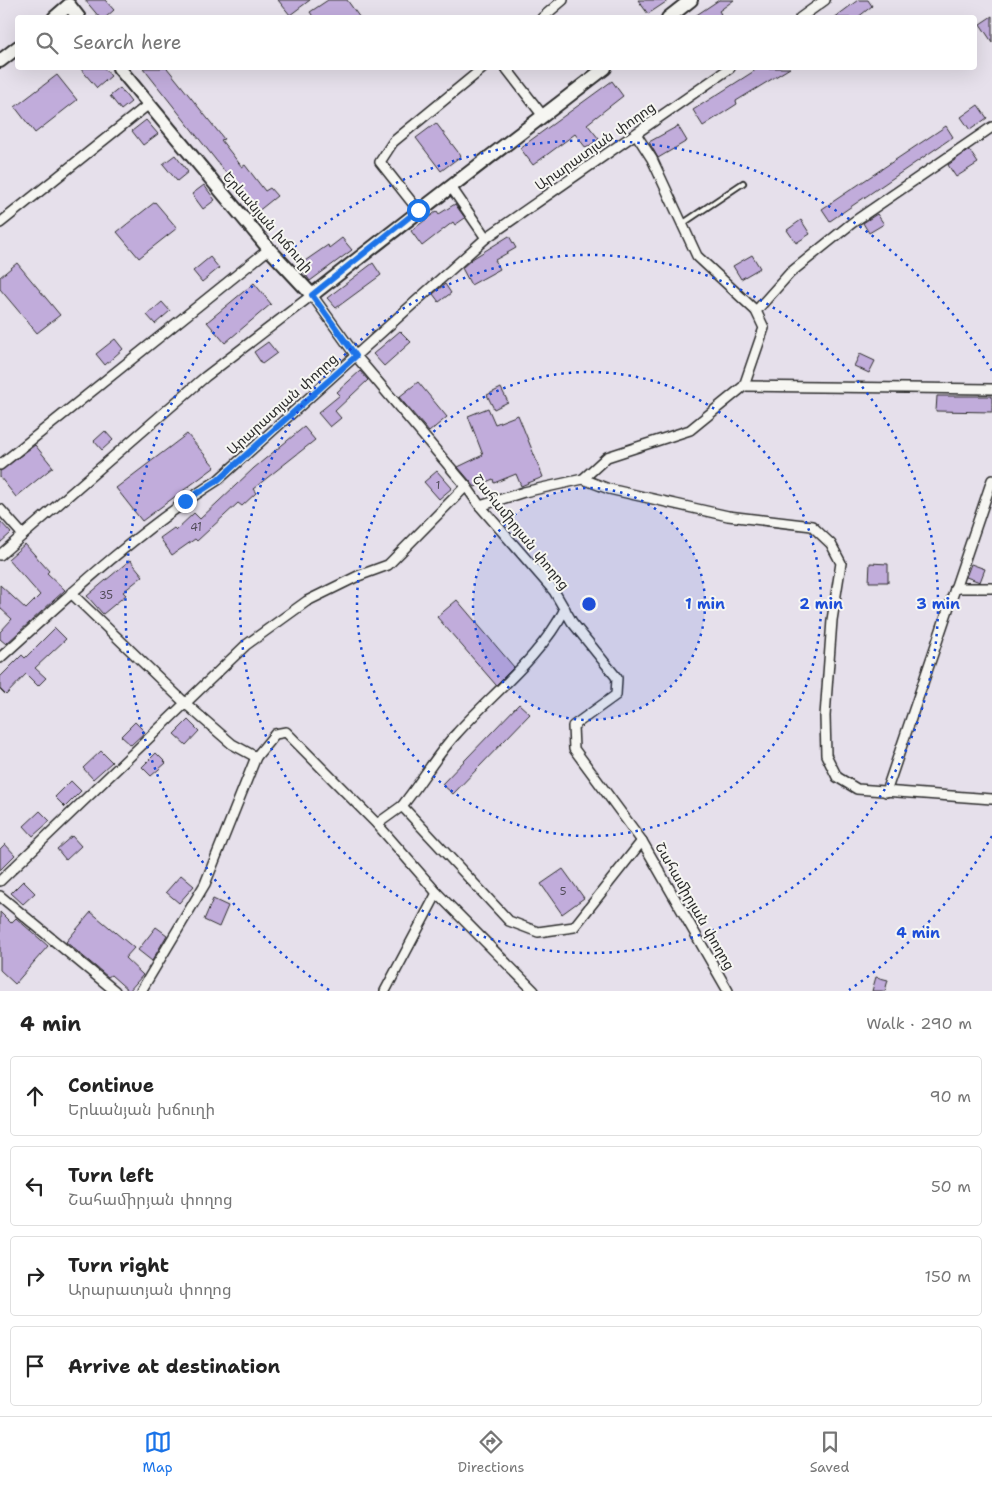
<!DOCTYPE html>
<html lang="en">
<head>
<meta charset="utf-8">
<style>
  :root { --surface:#fff; --page:#f2f2f2; --text:#222; --muted:#767676; --line:#e0e0e0; --accent:#1a73e8 }
  body { margin:0; font-family:"Shantell Sans","Noto Sans Armenian",sans-serif; background:var(--page); color:var(--text) }
  .stop { position:absolute; width:15px; height:15px; margin:-11px; border:4px solid #1a73e8; border-radius:50%; background:#fff }
  .stop.end { background:#1a73e8; border-color:#fff; box-shadow:0 1px 5px #0008 }
  .list { margin:0; padding:0; list-style:none }
  h2 { display:flex; justify-content:space-between; align-items:center; height:65px; margin:0; padding:0 20px; font-size:21px }
  h2 small { font-size:16px; font-weight:400; color:var(--muted) }
  .list li { display:grid; grid-template-columns:32px 1fr auto; gap:15px; align-items:center; box-sizing:border-box; height:80px; margin:0 10px 10px; padding:0 10px; border:1px solid var(--line); border-radius:5px }
  .list b { display:block; font-size:19px; white-space:nowrap }
  .list p { margin:0; font-size:16px; white-space:nowrap; color:var(--muted) }
  .list em { font-size:16px; font-style:normal; color:var(--muted) }
  .icon { flex:none; width:28px; height:28px; fill:none; stroke:currentColor; stroke-width:2; stroke-linecap:round; stroke-linejoin:round }
  .map { position:relative; flex:none; width:992px; height:991px; overflow:hidden }
  .search { position:absolute; background:var(--surface); box-shadow:0 5px 20px #0002; left:15px; right:15px; top:15px; height:55px; display:flex; align-items:center; gap:12px; box-sizing:border-box; padding:0 18px; border-radius:5px; color:var(--muted); font-size:19px }
  .sheet { height:425px; background:var(--surface) }
  nav { display:flex; justify-content:space-around; align-items:center; box-sizing:border-box; height:70px; border-top:1px solid var(--line); background:var(--surface); font-size:14px; color:var(--muted) }
  nav a { display:grid; justify-items:center; gap:2px }
  nav .on { color:var(--accent) }
  .map>svg:first-child { display:block }
  .building { fill:#c1acdb; stroke:#2b2b2b }
  .lines { fill:none; stroke-linecap:round; stroke-linejoin:round }
  .service-casing { stroke:#2b2b2b; stroke-width:8 }
  .minor-casing { stroke:#2b2b2b; stroke-width:12 }
  .secondary-casing { stroke:#2b2b2b; stroke-width:16 }
  .service { stroke:#f6f6f2; stroke-width:4.5 }
  .minor { stroke:#f6f6f2; stroke-width:9 }
  .secondary { stroke:#f6f6f2; stroke-width:12 }
  .route { stroke:#1a73e8; stroke-width:6 }
  .ring { fill:none; stroke:#1d4ed8; stroke-width:2.5; stroke-dasharray:2.5 5 }
  .labels { text-anchor:middle; stroke-width:4; stroke-linejoin:round; paint-order:stroke }
  .number-label { font-size:11px; fill:#504b57 }
  .street-label { font-size:14px; fill:#2b2b2b; stroke:#f6f6f2 }
  .centre { fill:#1d4ed8; stroke:#f6f6f2; stroke-width:2.5 }
  .ring-label { font-size:15px; text-anchor:middle; font-weight:bold; fill:#1d4ed8; stroke:#f6f6f2; stroke-width:4; stroke-linejoin:round; paint-order:stroke }
</style>
</head>
<body>
<div class="map">
<svg width="992" height="991" viewBox="0 0 992 991">
  <rect width="100%" height="100%" fill="#e6e0eb"/>
  <filter id="ink" filterUnits="userSpaceOnUse"><feTurbulence type="fractalNoise" baseFrequency=".02" numOctaves="2"/><feDisplacementMap in="SourceGraphic" scale="10" xChannelSelector="R" yChannelSelector="G"/><feConvolveMatrix kernelMatrix="1 2 1 2 8 2 1 2 1" color-interpolation-filters="sRGB"/></filter>
  <g filter="url(#ink)">
    <g class="building">
      <polygon points="85,0 105,0 114,10 105,18 100,18"/>
      <polygon points="278,0 310,0 290,15"/>
      <polygon points="328,0 347,0 360,18 314,18 310,12"/>
      <polygon points="638,0 669,0 648,14"/>
      <polygon points="719,0 734,0 719,11 721,14 715,18 692,18"/>
      <polygon points="858,0 868,0 872,6 857,18 834,18"/>
      <polygon points="992,16 992,42 980,24"/>
      <polygon points="80,68 104,68 111,76 97,88"/>
      <polygon points="143,68 167,68 224,139 221,140 242,167 245,165 265,191 270,188 277,196 257,212"/>
      <polygon points="759,68 790,68 736,101 737,104 703,126 693,110"/>
      <polygon points="57,75 77,100 35,133 15,107"/>
      <polygon points="612,81 623,96 587,124 599,139 586,148 575,134 533,165 520,148"/>
      <polygon points="120,88 131,102 121,110 110,96"/>
      <polygon points="978,105 987,118 970,130 961,117"/>
      <polygon points="146,120 158,134 143,145 132,131"/>
      <polygon points="436,123 461,156 441,171 416,138"/>
      <polygon points="678,126 687,141 658,158 649,142"/>
      <polygon points="946,126 953,137 830,221 822,209"/>
      <polygon points="969,150 978,163 956,177 948,165"/>
      <polygon points="175,155 188,172 177,181 163,164"/>
      <polygon points="204,185 215,200 203,209 192,194"/>
      <polygon points="155,202 177,228 139,258 117,232"/>
      <polygon points="455,204 465,218 455,225 453,222 422,246 411,231 437,211 439,214"/>
      <polygon points="877,214 884,224 869,233 863,223"/>
      <polygon points="801,220 810,234 796,243 787,230"/>
      <polygon points="509,236 516,248 495,260 500,269 471,285 462,268 472,259"/>
      <polygon points="342,238 352,250 310,281 299,265 328,245 329,248"/>
      <polygon points="752,255 760,268 741,279 733,266"/>
      <polygon points="210,257 219,268 202,282 193,271"/>
      <polygon points="17,263 60,315 37,333 0,289 0,277"/>
      <polygon points="373,263 381,275 336,308 327,298"/>
      <polygon points="254,283 271,304 225,343 207,322"/>
      <polygon points="445,284 451,293 439,302 433,294"/>
      <polygon points="162,302 170,311 155,324 147,315"/>
      <polygon points="400,331 411,342 384,366 373,354"/>
      <polygon points="115,339 123,349 105,365 96,354"/>
      <polygon points="268,342 277,353 262,364 254,352"/>
      <polygon points="860,354 875,361 869,373 854,366"/>
      <polygon points="360,371 368,380 335,411 341,418 330,427 318,413 340,395 337,392"/>
      <polygon points="418,382 447,417 429,432 399,397"/>
      <polygon points="501,388 508,402 494,409 487,395"/>
      <polygon points="937,396 992,396 992,412 936,411"/>
      <polygon points="283,400 289,407 284,412 277,405"/>
      <polygon points="488,408 495,424 518,415 543,477 521,486 516,474 494,483 493,479 475,487 458,467 483,455 468,416"/>
      <polygon points="304,427 315,440 253,489 256,493 242,506 238,503 197,541 195,539 172,555 160,538 174,528 176,530 194,513 200,519 254,468"/>
      <polygon points="105,431 113,440 102,450 94,441"/>
      <polygon points="187,434 215,467 142,521 116,488"/>
      <polygon points="35,445 53,467 16,497 0,477 0,471"/>
      <polygon points="437,471 452,488 439,499 424,482"/>
      <polygon points="0,521 11,533 0,543"/>
      <polygon points="25,544 49,571 47,573 65,590 6,644 0,639 0,632 12,619 0,608 0,585 26,609 40,595 8,559"/>
      <polygon points="130,560 143,576 123,592 126,595 103,614 87,596"/>
      <polygon points="870,563 888,564 888,582 869,582"/>
      <polygon points="971,564 985,569 980,582 966,577"/>
      <polygon points="457,600 514,667 496,685 437,617"/>
      <polygon points="55,628 66,639 35,668 46,678 38,686 26,674 6,695 0,689 0,677 22,655 25,658"/>
      <polygon points="519,704 530,714 453,794 442,784"/>
      <polygon points="188,720 199,731 186,745 174,734"/>
      <polygon points="135,722 145,732 131,745 121,736"/>
      <polygon points="101,751 112,762 93,779 83,768"/>
      <polygon points="156,753 166,763 151,776 142,767"/>
      <polygon points="71,781 81,791 65,807 55,797"/>
      <polygon points="40,811 50,821 33,836 24,826"/>
      <polygon points="72,836 81,846 66,860 57,849"/>
      <polygon points="5,844 15,855 0,870 0,849"/>
      <polygon points="563,869 584,898 562,914 541,884"/>
      <polygon points="181,875 194,886 179,903 166,892"/>
      <polygon points="23,881 35,893 23,904 11,893"/>
      <polygon points="213,899 228,906 219,927 204,920"/>
      <polygon points="0,912 11,923 16,918 48,946 15,984 0,970"/>
      <polygon points="91,912 134,948 125,958 143,975 129,991 111,975 108,977 66,942"/>
      <polygon points="156,927 167,935 152,961 138,950"/>
      <polygon points="876,977 888,980 885,991 872,991"/>
    </g>
    <g class="lines">
      <defs>
        <polyline id="service" points="682,224 743,183"/>
        <g id="minor">
          <polyline points="542,18 563,0"/>
          <polyline points="800,18 825,0"/>
          <polyline points="506,68 543,116"/>
          <polyline points="451,187 486,238"/>
          <polyline points="418,210 380,162 393,142 483,68"/>
          <polyline points="0,223 149,104"/>
          <polyline points="756,311 790,273 852,223 992,127"/>
          <polyline points="744,386 992,389"/>
          <polyline points="0,465 269,249"/>
          <polyline points="583,479 609,489 728,516 812,526 831,544 841,563 832,620 825,716 826,755 837,777 857,789 992,799"/>
          <polyline points="480,506 524,492 583,479 607,457 690,430 744,386 764,328 756,311 697,256 652,159 636,134"/>
          <polyline points="0,509 23,535"/>
          <polyline points="0,555 205,377 312,295 356,356 466,486 480,506 554,591 572,622 617,678 616,695 573,726 574,749 642,841 728,991"/>
          <polyline points="955,588 992,588"/>
          <polyline points="71,593 186,704 232,744 256,757"/>
          <path d="M 0,658 C 69,595 139,530 218,480 L 486,238 L 730,68"/>
          <polyline points="886,792 992,480"/>
          <path d="M 402,806 C 421,783 436,755 457,733 C 493,693 540,658 565,609"/>
          <polyline points="377,824 437,893 534,991"/>
          <polyline points="0,881 246,645 307,601 358,576 388,565 466,486"/>
          <polyline points="0,896 115,991"/>
          <polyline points="141,991 205,884 256,757 275,734 286,732 377,824 402,806 509,921 538,932 574,927 642,841"/>
          <polyline points="385,991 437,893"/>
        </g>
        <g id="secondary">
          <polyline points="54,18 69,5 79,18"/>
          <polyline points="668,18 691,0"/>
          <polyline points="0,61 18,47"/>
          <path d="M 119,68 L 269,249 L 312,295 C 409,218 507,144 605,68"/>
        </g>
      </defs>
      <use href="#service" class="service-casing"/>
      <use href="#minor" class="minor-casing"/>
      <use href="#secondary" class="secondary-casing"/>
      <use href="#service" class="service"/>
      <use href="#minor" class="minor"/>
      <use href="#secondary" class="secondary"/>
    </g>
  </g>
  <g class="lines" filter="url(#ink)">
    <polyline class="route" points="185,501 218,480 356,356 312,295 418,210"/>
  </g>
  <circle cx="589" cy="604" r="116" fill="#1d4ed8" fill-opacity=".12"/>
  <g class="ring">
    <circle cx="589" cy="604" r="116"/>
    <circle cx="589" cy="604" r="232"/>
    <circle cx="589" cy="604" r="349"/>
    <path d="M992 836A465 465 0 0 1 849 990M329 990A465 465 0 1 1 992 371"/>
  </g>
  <g class="labels">
    <g class="number-label">
      <text x="438" y="489">1</text>
      <text x="196" y="531">41</text>
      <text x="106" y="599">35</text>
      <text x="563" y="895">5</text>
    </g>
    <g class="street-label">
      <text transform="translate(595 146) rotate(-35)" y="5">Արարատյան փողոց</text>
      <text transform="translate(268 222) rotate(49)" y="5">Երևանյան խճուղի</text>
      <text transform="translate(282 404) rotate(-42)" y="5">Արարատյան փողոց</text>
      <text transform="translate(521 532) rotate(51)" y="5">Շահամիրյան փողոց</text>
      <text transform="translate(695 906) rotate(60)" y="5">Շահամիրյան փողոց</text>
    </g>
  </g>
  <circle cx="589" cy="604" r="8" class="centre"/>
  <g class="ring-label">
    <text x="705" y="609">1 min</text>
    <text x="821" y="609">2 min</text>
    <text x="938" y="609">3 min</text>
    <text x="918" y="938">4 min</text>
  </g>
</svg>
<div class="stop" style="left:418px;top:210px"></div>
<div class="stop end" style="left:185px;top:501px"></div>
<div class="search"><svg class="icon" aria-label="search" viewBox="0 0 24 24"><circle cx="10" cy="10" r="6"/><path d="M15 15l6 6"/></svg>Search here</div>
</div>
<section class="sheet">
<h2>4 min<small>Walk · 290 m</small></h2>
<ul class="list">
<li><svg class="icon" aria-label="ahead" viewBox="0 0 24 24"><path d="M12 20V5M6 11l6-6 6 6"/></svg><div><b>Continue</b><p>Երևանյան խճուղի</p></div><em>90 m</em></li>
<li><svg class="icon" aria-label="left" viewBox="0 0 24 24"><path d="M17 20v-9H6M10 6l-5 5 5 5"/></svg><div><b>Turn left</b><p>Շահամիրյան փողոց</p></div><em>50 m</em></li>
<li><svg class="icon" aria-label="right" viewBox="0 0 24 24"><path d="M7 20v-9h11M14 6l5 5-5 5"/></svg><div><b>Turn right</b><p>Արարատյան փողոց</p></div><em>150 m</em></li>
<li><svg class="icon" aria-label="arrive" viewBox="0 0 24 24"><path d="M6 21V4h12l-3 4 3 4H6"/></svg><div><b>Arrive at destination</b></div></li>
</ul>
</section>
<nav>
<a class="on"><svg class="icon" aria-label="map" viewBox="0 0 24 24"><path d="M3 6l6-2 6 2 6-2v14l-6 2-6-2-6 2zM9 4v14M15 6v14"/></svg>Map</a>
<a><svg class="icon" aria-label="directions" viewBox="0 0 24 24"><path d="M12 3l9 9-9 9-9-9zM9 14v-3h6M13 9l2 2-2 2"/></svg>Directions</a>
<a><svg class="icon" aria-label="saved" viewBox="0 0 24 24"><path d="M7 4h10v16l-5-4-5 4z"/></svg>Saved</a>
</nav>
</body>
</html>
